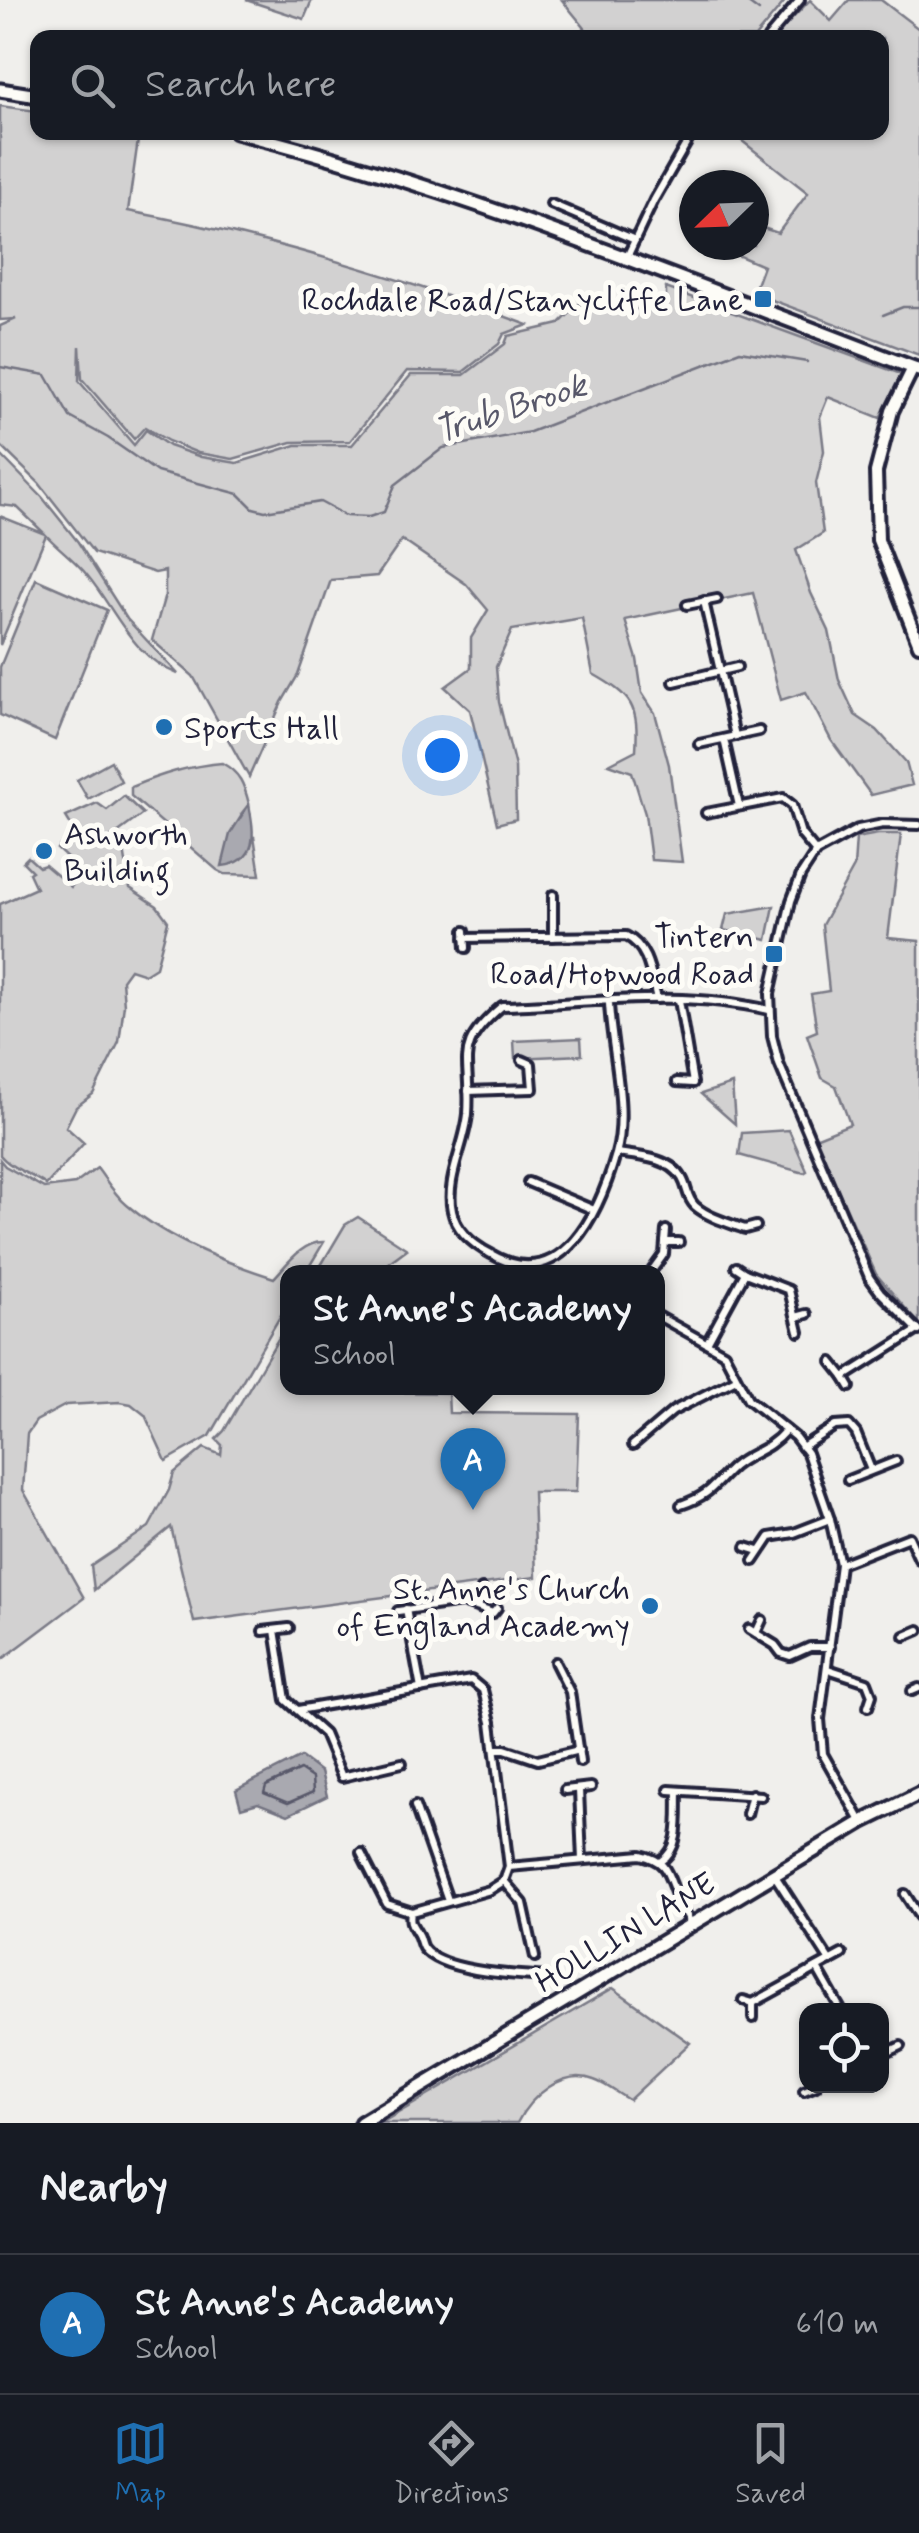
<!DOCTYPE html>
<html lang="en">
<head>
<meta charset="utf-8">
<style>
  :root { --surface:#171b24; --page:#242831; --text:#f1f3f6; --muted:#9ea1a6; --line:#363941; --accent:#1f6fb2 }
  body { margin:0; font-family:Mynerve,sans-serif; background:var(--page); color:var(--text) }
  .controls { position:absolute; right:30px; bottom:30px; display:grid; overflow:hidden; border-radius:20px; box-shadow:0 2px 8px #0004 }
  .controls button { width:90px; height:90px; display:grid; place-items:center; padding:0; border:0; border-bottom:2px solid var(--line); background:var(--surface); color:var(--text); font:50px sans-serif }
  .compass { position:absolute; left:679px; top:170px; width:90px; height:90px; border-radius:50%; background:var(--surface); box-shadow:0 2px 8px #0004; rotate:247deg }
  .you { position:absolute; left:442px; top:755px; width:35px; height:35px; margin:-25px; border:8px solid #fff; border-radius:50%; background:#1a73e8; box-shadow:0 0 0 15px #1a73e833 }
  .badge { display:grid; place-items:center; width:65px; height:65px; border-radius:50%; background:var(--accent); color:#fff; font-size:32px; font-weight:700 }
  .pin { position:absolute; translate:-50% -82px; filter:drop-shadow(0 2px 5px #0008) }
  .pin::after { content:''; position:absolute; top:52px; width:35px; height:30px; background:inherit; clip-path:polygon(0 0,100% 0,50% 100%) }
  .popup { position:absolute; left:280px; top:1265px; width:385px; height:130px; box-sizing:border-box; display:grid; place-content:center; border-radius:20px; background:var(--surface); filter:drop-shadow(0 2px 8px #0005); font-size:32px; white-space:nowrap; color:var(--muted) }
  .popup b { font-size:38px; color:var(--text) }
  .popup::after { content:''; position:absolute; left:50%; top:100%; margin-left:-20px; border:20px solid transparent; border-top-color:var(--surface) }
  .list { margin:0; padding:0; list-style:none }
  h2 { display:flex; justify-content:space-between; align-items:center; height:130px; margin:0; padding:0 40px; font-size:42px }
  h2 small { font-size:32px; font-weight:400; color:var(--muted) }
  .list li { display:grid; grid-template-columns:65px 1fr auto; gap:30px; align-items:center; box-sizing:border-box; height:140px; padding:0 40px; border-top:2px solid var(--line) }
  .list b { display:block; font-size:38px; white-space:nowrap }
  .list p { margin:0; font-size:32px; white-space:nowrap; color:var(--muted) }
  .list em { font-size:32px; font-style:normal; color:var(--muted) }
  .icon { flex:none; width:55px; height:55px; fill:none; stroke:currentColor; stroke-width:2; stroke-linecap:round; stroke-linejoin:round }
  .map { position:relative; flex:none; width:919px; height:2123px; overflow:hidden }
  .search { position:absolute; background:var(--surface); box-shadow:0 2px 8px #0004; left:30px; right:30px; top:30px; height:110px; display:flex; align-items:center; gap:25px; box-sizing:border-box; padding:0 35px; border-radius:20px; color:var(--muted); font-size:38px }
  .sheet { height:270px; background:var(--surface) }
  nav { display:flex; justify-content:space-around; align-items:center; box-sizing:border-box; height:140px; border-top:2px solid var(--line); background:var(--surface); font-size:28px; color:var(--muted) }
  nav a { display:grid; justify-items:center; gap:5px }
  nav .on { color:var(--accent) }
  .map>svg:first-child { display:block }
  .green { fill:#d2d1d1; stroke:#7a7a86; stroke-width:2.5 }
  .water { fill:#a9a9b0; stroke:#737381; stroke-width:2.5 }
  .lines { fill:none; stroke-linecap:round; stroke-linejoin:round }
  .shore { stroke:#58586a; stroke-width:2.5 }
  .stream { stroke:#737381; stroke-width:2.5 }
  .street-casing { stroke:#22223b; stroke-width:14 }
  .secondary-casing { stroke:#22223b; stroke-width:18 }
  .primary-casing { stroke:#22223b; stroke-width:19 }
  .street { stroke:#fdfcf7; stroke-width:6 }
  .secondary { stroke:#fdfcf7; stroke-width:10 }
  .primary { stroke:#fdfcf7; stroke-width:11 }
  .poi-dot { fill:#1f6fb2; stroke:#fdfcf7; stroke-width:4 }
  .labels { text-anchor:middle; stroke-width:10; stroke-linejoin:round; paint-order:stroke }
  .poi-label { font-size:32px; fill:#22223b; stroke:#fdfcf7; text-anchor:end }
  .street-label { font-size:32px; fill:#22223b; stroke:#fdfcf7 }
  .water-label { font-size:35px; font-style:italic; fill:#58586a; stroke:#fdfcf7 }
</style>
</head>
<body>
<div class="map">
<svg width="919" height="2123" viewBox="0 0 919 2123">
  <rect width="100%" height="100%" fill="#f0efec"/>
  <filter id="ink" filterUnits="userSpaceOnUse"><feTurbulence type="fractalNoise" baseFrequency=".01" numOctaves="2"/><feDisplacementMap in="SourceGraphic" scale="20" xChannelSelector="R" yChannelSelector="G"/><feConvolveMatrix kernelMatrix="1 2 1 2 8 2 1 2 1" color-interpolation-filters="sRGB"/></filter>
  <g filter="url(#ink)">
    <g class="green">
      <polygon points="246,0 312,0 304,19"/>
      <polygon points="562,0 786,0 755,37 593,38"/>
      <polygon points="810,0 831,21 849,0 881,0 919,29 919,355 753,293 763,266 714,245 754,245 754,225 778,233 808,193 732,133 882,132 882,38 775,37"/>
      <path d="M 0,106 L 37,111 L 38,132 L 139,133 L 128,211 C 264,236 399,277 528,325 L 504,334 L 499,344 L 463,372 L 407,371 L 350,441 L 292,442 L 233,459 L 198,453 L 168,441 L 145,427 L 134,439 L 82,379 L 80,346 L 79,381 L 134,445 L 146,430 L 169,446 L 201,457 L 237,463 L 296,445 L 352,445 L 411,375 L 464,375 L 505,344 L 508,336 L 559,324 L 579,304 L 632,311 L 666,302 L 666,288 L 901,374 L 880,418 L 828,397 L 820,417 L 824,451 L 816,483 L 823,533 L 796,550 L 811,593 L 829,631 L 839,680 L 855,715 L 877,730 L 906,762 L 912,785 L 871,795 L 831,740 L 806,692 L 781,700 L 753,593 L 625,620 L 637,659 L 642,693 L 655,713 L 669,765 L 682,862 L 651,860 L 645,814 L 632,772 L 609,764 L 636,750 C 639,706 632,696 593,674 L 582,618 L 512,630 L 496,667 L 499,702 L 515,767 L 516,819 L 497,824 L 470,710 L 445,687 L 471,668 L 471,638 L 488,610 L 466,584 L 402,540 L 377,576 L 331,580 L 298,675 L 282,702 L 249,777 L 193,676 L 152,640 L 165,595 L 165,571 L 155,573 L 94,553 L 39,483 L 0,445 L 0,326 L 16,319 L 0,320 Z"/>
      <path d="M 0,454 L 42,497 L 78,542 L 127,619 L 178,674 C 132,657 116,610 87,575 C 75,560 59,549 46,535 L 0,645 L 0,516 L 45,534 L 17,507 L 0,505 Z"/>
      <polygon points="36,579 107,610 55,740 0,715 0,667"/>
      <polygon points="111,761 121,781 88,799 77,780"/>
      <path d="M 222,763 C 240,773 244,784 249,804 L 241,814 L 249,850 L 254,836 L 260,875 L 225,874 L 217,870 L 131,796 L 131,787 C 162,774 188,766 222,763 Z"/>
      <path d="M 124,796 L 143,814 L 109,839 L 124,849 L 130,888 L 157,906 L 168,921 L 156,967 L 145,974 L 130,969 L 122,980 L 124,1005 L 119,1042 L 93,1094 L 76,1107 L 66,1127 L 84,1143 L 46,1185 C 31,1174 10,1168 0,1155 L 0,904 L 36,888 L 29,873 L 32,871 L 23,862 L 28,857 L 39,867 L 45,865 L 71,887 L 83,873 L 57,849 L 74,830 L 66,817 L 97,803 L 107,810 Z"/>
      <polygon points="878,834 901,834 888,938 919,941 919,1324 876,1274 815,1138 850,1124 836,1086 822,1078 807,1035 817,1031 811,994 829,991 822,925 854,867 856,838"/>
      <polygon points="774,906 767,940 723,930 727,914"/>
      <polygon points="581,1038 582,1055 515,1058 514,1041"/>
      <polygon points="732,1084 735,1123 735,1124 701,1094"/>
      <polygon points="789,1130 807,1171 804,1173 739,1155 742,1133"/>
      <path d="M 0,1160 L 5,1166 L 44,1188 L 75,1184 L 97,1168 C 106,1180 115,1195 127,1205 C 168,1240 224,1262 274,1278 C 287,1264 303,1241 324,1242 L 306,1272 L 288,1272 L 288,1303 L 210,1436 L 166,1461 L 145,1415 L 131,1404 L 120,1402 L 66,1405 L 36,1421 L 27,1434 L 23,1490 L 84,1598 L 0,1661 Z"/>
      <polygon points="358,1217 407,1249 376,1272 317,1272 345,1225"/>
      <polygon points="288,1322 288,1388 305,1388 305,1391 448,1393 449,1413 579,1414 576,1492 533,1492 536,1577 194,1622 171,1527 94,1590 91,1566 149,1527 169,1490 174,1473 204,1448 221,1455 222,1445 216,1439 224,1431"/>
      <path d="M 613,1988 L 690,2043 L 629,2100 C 618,2094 606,2084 594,2080 C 563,2068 530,2097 517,2123 L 381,2123 Z"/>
    </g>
    <g class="water">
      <path d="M 249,804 C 254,832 260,862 222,866 L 230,834 Z"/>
      <polygon points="301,1757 321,1772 327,1796 288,1815 258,1803 241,1808 236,1790"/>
    </g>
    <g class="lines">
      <polygon class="shore" points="300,1770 312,1778 313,1792 288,1803 264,1793 266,1786"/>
      <g class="stream">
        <polyline points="744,0 759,11"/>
        <polyline points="883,315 903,307 919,307"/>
        <polyline points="0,367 46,375 70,417 108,438 157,472 239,494 253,508 265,511 320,502 346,516 369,517 384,512 395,485 443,448 530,432 740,351 807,362"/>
      </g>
      <defs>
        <g id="street">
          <polyline points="768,38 800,0"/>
          <polyline points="551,204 635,240"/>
          <polyline points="626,259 654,200 693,132"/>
          <polyline points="704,601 735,736"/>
          <polyline points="687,605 717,599"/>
          <polyline points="674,682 737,667"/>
          <polyline points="724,739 739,806"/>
          <polyline points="699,744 759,731"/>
          <polyline points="706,813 783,798 792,805 801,834 816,852"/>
          <polyline points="919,825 883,824 858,829 816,852 801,875 791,901 770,994 772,1036 779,1064 869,1277 880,1292 919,1331"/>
          <polyline points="553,895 553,937"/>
          <polyline points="465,931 466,948"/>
          <path d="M 465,938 L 626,936 C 649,947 651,976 657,999"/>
          <path d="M 609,1003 C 611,1050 629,1108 616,1154 C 600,1210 563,1296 491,1254 C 474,1245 456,1231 452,1211 C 445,1180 465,1145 468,1114 C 472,1057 451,1049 502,1006 C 590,1003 683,989 769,1010"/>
          <polyline points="677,1082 693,1083 679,1000"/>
          <polyline points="468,1091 533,1089 531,1064 522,1060"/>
          <path d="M 617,1153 C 637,1156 670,1157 682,1178 C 688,1188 686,1197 695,1206 C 709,1218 729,1223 745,1229 L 756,1226"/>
          <polyline points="528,1182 594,1210"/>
          <polyline points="665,1242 679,1242"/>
          <polyline points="736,1267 745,1273"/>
          <polyline points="651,1272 664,1254 666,1230"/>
          <polyline points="658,1316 724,1353 748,1399 795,1437 807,1453 830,1519 840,1564 820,1719 823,1754 861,1821"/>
          <polyline points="796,1317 807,1314"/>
          <polyline points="708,1341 745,1273 789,1290 799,1332"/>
          <polyline points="832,1362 844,1377 918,1330"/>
          <polyline points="844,1377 850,1387"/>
          <polyline points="633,1445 673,1411 736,1379"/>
          <polyline points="802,1447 835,1426 849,1425 856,1433 871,1470"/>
          <polyline points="848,1480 896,1461"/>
          <path d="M 681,1505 C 712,1494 712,1486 733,1467 C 752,1451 767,1452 786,1430"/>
          <polyline points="746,1547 759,1551"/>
          <polyline points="754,1561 770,1537 794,1533 830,1519"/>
          <polyline points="840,1564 909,1537 919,1559"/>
          <polyline points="478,1606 482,1589"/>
          <polyline points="406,1609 421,1689"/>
          <polyline points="398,1611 462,1602 493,1613 497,1608"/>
          <polyline points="749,1629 775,1645 781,1653 790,1656 810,1647 830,1647"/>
          <polyline points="275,1630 286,1700 324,1734 342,1777 402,1763"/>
          <polyline points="263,1631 289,1628"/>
          <polyline points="756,1633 762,1620"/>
          <polyline points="905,1636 919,1630"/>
          <polyline points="555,1662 570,1692 580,1762"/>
          <polyline points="828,1669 867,1682 872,1695 868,1707"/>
          <polyline points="912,1691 919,1688"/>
          <polyline points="298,1710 471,1680 483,1690 491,1722 509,1867"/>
          <polyline points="495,1749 505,1749 538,1760 579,1750"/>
          <polyline points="565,1790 591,1787"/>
          <polyline points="579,1790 582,1860"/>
          <polyline points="669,1790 761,1796"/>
          <polyline points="415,1806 448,1900"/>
          <polyline points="747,1814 752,1794"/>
          <path d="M 361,1853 L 387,1904 L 412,1912 L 490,1890 L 504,1881 L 509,1867 L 641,1855 C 667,1861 667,1872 676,1895 C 680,1905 687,1915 692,1925"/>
          <path d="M 661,1861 C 682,1848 677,1814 678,1792"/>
          <polyline points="775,1876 830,1961"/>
          <polyline points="504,1881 523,1903 535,1957"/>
          <polyline points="905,1894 919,1916"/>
          <path d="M 411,1912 C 409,1923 412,1924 417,1933 C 420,1937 420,1943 423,1948 C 442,1973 521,1975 551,1977"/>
          <polyline points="817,1968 841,2010"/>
          <polyline points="743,2000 753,2003 842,1954"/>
          <polyline points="753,2003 753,2018"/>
          <polyline points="882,2055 901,2046"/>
          <polyline points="804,2091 816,2086"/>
        </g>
        <polyline id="secondary" points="913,368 892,411 876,472 878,540 919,645"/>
        <g id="primary">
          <polyline points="0,90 38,96"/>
          <path d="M 236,132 C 470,191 694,285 919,370"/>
          <polyline points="361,2123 862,1822 919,1794"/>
        </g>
      </defs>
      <use href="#street" class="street-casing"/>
      <use href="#secondary" class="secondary-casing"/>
      <use href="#primary" class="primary-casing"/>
      <use href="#street" class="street"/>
      <use href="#secondary" class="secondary"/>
      <use href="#primary" class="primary"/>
    </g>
  </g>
  <g class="poi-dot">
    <rect x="753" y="289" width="20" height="20" rx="5"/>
    <circle cx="164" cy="727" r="10"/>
    <circle cx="44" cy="851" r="10"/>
    <rect x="764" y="944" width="20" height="20" rx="5"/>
    <circle cx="650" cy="1606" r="10"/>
  </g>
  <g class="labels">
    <g class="poi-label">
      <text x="743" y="310">Rochdale Road/Stanycliffe Lane</text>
      <text x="184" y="738" text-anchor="start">Sports Hall</text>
      <text x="64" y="844" text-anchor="start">Ashworth<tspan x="64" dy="37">Building</tspan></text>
      <text x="754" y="947">Tintern<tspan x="754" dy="37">Road/Hopwood Road</tspan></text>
      <text x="630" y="1599">St. Anne's Church<tspan x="630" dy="37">of England Academy</tspan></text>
    </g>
    <g class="street-label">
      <text transform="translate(625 1932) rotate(-31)" y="11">HOLLIN LANE</text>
    </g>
    <g class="water-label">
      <text transform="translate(510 407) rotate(-18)" y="12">Trub Brook</text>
    </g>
  </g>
</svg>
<div class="controls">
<button><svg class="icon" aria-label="locate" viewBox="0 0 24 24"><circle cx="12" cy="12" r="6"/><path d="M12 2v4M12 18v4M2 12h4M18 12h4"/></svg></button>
</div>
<svg class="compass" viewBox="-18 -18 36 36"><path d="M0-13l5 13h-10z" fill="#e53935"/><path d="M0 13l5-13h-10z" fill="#9ea1a6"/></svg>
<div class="you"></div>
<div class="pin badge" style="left:473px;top:1510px">A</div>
<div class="popup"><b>St Anne's Academy</b>School</div>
<div class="search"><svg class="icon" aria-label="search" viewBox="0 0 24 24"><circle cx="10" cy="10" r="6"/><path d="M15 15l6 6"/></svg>Search here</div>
</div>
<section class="sheet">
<h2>Nearby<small></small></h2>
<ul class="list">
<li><span class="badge">A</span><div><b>St Anne's Academy</b><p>School</p></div><em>610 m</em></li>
</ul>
</section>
<nav>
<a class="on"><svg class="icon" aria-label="map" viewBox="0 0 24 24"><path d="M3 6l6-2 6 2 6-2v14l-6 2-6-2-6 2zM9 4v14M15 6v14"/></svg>Map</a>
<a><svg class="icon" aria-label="directions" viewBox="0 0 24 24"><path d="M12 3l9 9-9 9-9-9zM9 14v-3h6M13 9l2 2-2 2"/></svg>Directions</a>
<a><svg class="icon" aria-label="saved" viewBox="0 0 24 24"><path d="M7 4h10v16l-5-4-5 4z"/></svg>Saved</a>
</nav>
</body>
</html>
